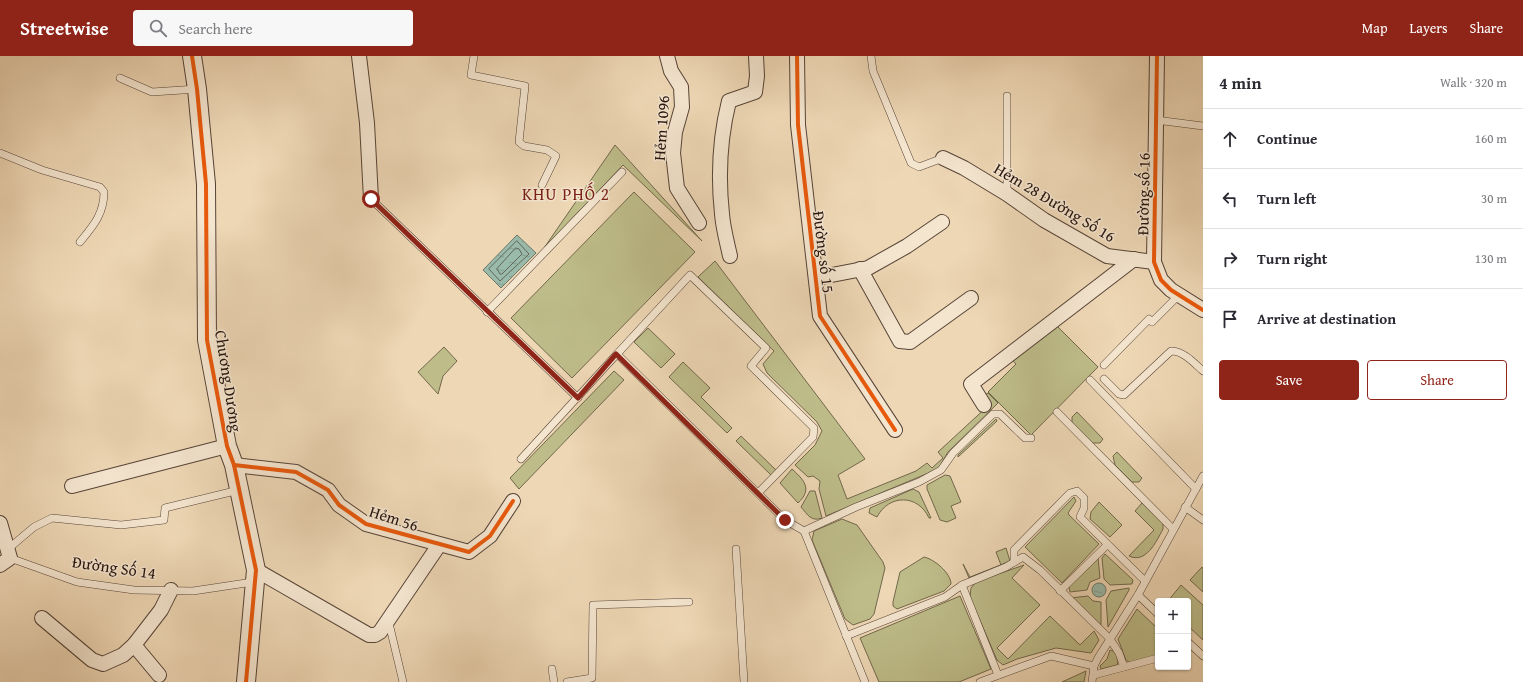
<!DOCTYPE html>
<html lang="en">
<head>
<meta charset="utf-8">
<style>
  :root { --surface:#fff; --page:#f7f7f7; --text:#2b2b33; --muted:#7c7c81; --line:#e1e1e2; --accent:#8f2418 }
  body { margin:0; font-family:"Gentium Book Plus",serif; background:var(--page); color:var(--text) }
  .controls { position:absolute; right:12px; bottom:12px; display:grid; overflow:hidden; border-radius:4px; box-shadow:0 1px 3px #0004 }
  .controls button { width:36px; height:36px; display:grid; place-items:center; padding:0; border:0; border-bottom:1px solid var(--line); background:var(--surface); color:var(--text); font:20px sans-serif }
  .stop { position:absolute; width:12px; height:12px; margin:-9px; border:3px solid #8f2418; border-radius:50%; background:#fff }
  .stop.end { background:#8f2418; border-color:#fff; box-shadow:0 1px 4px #0008 }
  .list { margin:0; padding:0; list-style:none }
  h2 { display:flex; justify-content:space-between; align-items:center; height:52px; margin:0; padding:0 16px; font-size:17px }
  h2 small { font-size:13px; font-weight:400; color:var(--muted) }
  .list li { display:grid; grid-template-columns:26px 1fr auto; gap:12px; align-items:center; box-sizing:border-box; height:60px; padding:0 16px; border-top:1px solid var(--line) }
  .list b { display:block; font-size:15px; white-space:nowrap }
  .list em { font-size:13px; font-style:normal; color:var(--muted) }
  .actions { display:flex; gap:8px; padding:12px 16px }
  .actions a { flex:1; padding:9px 0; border:1px solid var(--accent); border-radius:4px; text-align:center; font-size:14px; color:var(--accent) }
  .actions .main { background:var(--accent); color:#fff }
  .icon { flex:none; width:22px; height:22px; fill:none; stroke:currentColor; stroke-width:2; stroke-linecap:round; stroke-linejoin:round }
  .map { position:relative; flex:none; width:1203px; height:626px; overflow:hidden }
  header { display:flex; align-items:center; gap:24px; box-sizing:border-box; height:56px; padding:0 20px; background:var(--accent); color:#fff }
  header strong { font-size:19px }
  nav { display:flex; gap:22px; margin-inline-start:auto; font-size:14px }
  .search { width:280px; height:36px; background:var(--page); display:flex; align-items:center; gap:10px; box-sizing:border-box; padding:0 14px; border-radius:4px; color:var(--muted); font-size:15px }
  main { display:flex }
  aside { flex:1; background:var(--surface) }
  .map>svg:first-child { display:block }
  .grass { fill:#bebd8a; stroke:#72684c }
  .water { fill:url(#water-ripples); stroke:#6b776b }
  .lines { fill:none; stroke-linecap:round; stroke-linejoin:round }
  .shore { stroke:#60665c; stroke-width:1 }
  .service-casing { stroke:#574437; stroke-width:8 }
  .minor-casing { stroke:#574437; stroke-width:16 }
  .tertiary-casing { stroke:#574437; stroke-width:20 }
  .service { stroke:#f4e5cf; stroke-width:7 }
  .minor { stroke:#f4e5cf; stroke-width:14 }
  .tertiary { stroke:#f4e5cf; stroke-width:18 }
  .cycleway-casing { stroke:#f4e5cf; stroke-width:6 }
  .cycleway { stroke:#e8590c; stroke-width:4 }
  .route { stroke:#8f2418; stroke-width:5 }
  .labels { text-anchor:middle; stroke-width:3; stroke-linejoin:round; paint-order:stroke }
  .street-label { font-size:16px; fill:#25130d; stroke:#f4e5cf }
  .neighbourhood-label { font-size:17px; letter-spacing:1px; fill:#7a1f14; stroke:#f4e5cf }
</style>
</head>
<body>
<header>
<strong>Streetwise</strong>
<div class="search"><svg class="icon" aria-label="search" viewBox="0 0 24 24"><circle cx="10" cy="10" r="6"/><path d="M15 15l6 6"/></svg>Search here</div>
<nav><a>Map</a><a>Layers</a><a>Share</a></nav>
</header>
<main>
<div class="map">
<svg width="1203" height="626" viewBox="0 0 1203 626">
  <defs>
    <pattern id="water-ripples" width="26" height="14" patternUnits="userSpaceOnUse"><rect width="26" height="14" fill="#9abaaa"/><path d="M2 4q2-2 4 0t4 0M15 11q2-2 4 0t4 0" fill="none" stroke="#859f91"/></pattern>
  </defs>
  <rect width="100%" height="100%" fill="#eed7b5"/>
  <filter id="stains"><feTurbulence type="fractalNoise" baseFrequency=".005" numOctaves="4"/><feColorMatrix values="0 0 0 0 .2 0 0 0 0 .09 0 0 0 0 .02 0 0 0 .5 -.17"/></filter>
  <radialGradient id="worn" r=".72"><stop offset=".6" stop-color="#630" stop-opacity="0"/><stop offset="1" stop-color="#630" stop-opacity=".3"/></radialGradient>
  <g class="grass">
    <polygon points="615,89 702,185 623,109 544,192"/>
    <polygon points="634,136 695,196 572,322 511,262"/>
    <polygon points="715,205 865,403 838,419 847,443 916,415 927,407 932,412 943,402 938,396 989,349 983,340 988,337 998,347 948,396 938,413 826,460 819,433 820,425 813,420 808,421 795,409 815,389 822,375 817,366 767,317 763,308 774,295 698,221"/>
    <polygon points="1055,268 1098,311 1031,379 988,336 1016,308 1009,301 1029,286 1033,290"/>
    <polygon points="648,272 675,298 661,312 634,286"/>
    <polygon points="444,291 457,305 443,320 438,338 418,316"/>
    <polygon points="683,306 710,332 701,341 732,372 727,377 669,321"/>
    <polygon points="614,315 624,324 519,433 510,422"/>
    <polygon points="1077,356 1103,383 1100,387 1091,387 1072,367 1072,361"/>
    <polygon points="996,363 997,365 958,401 958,399"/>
    <polygon points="741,380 776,414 771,419 736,385"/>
    <polygon points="1117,396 1142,422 1139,426 1132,426 1115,409 1113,400"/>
    <path d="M 792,413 C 804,424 813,433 798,447 L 780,427 Z"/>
    <polygon points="945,419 950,420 961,446 951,450 956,462 947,466 940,464 927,433 927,429"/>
    <path d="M 913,433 L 919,436 L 931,462 L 929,462 C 918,438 889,438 877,461 L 869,457 L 870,452 Z"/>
    <path d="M 810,435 L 815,435 L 822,462 C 811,466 808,459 801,451 Z"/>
    <polygon points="1074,441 1076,445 1068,457 1069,459 1099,488 1062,527 1025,491"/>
    <polygon points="1099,446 1122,469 1110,481 1090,463 1091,456"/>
    <path d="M 1142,447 L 1163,467 L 1163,473 C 1156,486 1146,508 1129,500 L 1154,474 L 1135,455 Z"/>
    <polygon points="842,463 857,469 883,506 885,512 874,558 870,563 853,569 845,563 812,484 814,475"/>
    <polygon points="1006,492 1010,505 969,522 963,508 970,521 1001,509 996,496"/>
    <polygon points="1105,498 1133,524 1132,528 1110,529 1104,523 1102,502"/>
    <path d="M 924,501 C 934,503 951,517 951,528 L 944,535 L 897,553 L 893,550 L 893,546 L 900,516 Z"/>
    <polygon points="1098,501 1100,522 1090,526 1087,534 1070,536 1069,531"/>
    <polygon points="1024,509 1012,522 1040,549 997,592 1008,603 1050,560 1080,589 1094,575 1099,584 1091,597 1056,592 1017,603 1003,609 997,604 970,541 971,532 976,526"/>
    <polygon points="1202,511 1203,513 1203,536 1190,524"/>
    <polygon points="1181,529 1203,549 1203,584 1188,570 1188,545 1168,545"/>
    <polygon points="1129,532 1129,534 1108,571 1106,544 1111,535"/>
    <polygon points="960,540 991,613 959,626 879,626 860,582"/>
    <polygon points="1088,540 1093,545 1101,546 1101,573 1070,542"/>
    <polygon points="1137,553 1158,573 1158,599 1130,607 1126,604 1118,583"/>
    <polygon points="1110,594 1116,596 1118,606 1117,609 1101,613 1100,610 1107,603"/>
    <polygon points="1086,615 1084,626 1062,626"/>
  </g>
  <g class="water">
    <polygon points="517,179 536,197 501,232 483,214"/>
    <circle cx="1099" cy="534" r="7"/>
  </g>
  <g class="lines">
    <g class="shore">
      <polygon points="517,185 529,198 500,225 489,213"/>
      <polygon points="516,192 519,193 522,198 502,218 500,218 497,213"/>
    </g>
    <defs>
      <g id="service">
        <polyline points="474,0 471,19 525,30 519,86 524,90 547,94 556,100 542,129"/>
        <polyline points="871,0 873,15 911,107 919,111 943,102"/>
        <polyline points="120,22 152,36 197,33"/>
        <polyline points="1156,64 1203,70"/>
        <path d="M 0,97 L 42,114 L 100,131 L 104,136 C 104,158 93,170 80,186"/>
        <polyline points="1007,138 1007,40"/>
        <polyline points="371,143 578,342"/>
        <polyline points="487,256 622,116"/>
        <polyline points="1104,309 1149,263 1152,266 1179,239"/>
        <path d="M 1104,323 L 1119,338 L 1124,339 L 1171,295 C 1184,295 1194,307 1203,315"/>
        <polyline points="1090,324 1196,433"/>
        <polyline points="1057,356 1173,473"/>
        <polyline points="521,403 617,298"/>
        <polyline points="758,437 813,381 814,372 751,310 766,292 690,219 617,298 785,464 804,475 865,626"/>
        <polyline points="1185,451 1203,464"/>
        <polyline points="804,475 856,451 919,426 941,414 953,397 993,358 1000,358 1025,382 1031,382"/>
        <polyline points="8,493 34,471 52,462 121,469 164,464 165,452 239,434"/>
        <polyline points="736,493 744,626"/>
        <polyline points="10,502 77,526 134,534 193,535 253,526"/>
        <polyline points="1014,506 1014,494 1070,437 1077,435 1084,442 1084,452 1080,461 1145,525"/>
        <polyline points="962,529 998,619"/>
        <polyline points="1060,535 1107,489"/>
        <polyline points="1138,539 1158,558"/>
        <polyline points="388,563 403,626"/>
        <polyline points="846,580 945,541 962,529 1006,511 1023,501 1040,514 1110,583 1119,597 1124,611"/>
        <polyline points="1188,586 1203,600"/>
        <polyline points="552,613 554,626"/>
        <polyline points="1094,619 1158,602"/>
        <polyline points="567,626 592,622 593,549 689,546"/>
        <polyline points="980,626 1051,600 1094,610"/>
        <polyline points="1092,626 1094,610 1098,602 1138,539 1203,420"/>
      </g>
      <g id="minor">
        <polyline points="359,0 367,67 371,143"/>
        <polyline points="667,0 671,15 681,31 682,51 675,76 673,97 677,132 699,167"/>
        <polyline points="797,0 798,69 820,260 895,374"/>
        <polyline points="1157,0 1154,206 1161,224 1171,234 1203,254"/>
        <polyline points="943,102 964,112 1007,138 1044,164 1107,200 1154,206"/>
        <path d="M 730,200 C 727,186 723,172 722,158 C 718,121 720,81 729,45 L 755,36 L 757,20 L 756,0"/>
        <polyline points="860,213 900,285 910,286 971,242"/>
        <polyline points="816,222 868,212 907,190 942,166"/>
        <polyline points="984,349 971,328 1134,203"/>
        <polyline points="234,409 296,416 328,434 339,449 366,468 469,496 490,480 513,445"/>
        <polyline points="72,430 227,390"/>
        <polyline points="0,467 10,502 0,509"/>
        <polyline points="256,514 369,579 375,579 380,576 439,489"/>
        <polyline points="42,562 92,604 103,608 123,599 134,589 161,554 171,534"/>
        <polyline points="134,589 159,619"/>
      </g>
      <polyline id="tertiary" points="192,0 197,33 206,128 207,284 227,390 234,409 256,514 246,626"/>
    </defs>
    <use href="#service" class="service-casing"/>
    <use href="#minor" class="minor-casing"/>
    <use href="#tertiary" class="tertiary-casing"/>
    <use href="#service" class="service"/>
    <use href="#minor" class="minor"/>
    <use href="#tertiary" class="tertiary"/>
    <defs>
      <g id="cycleway">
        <polyline points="192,0 197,33 206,128 207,284 227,390 234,409 256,514 246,626"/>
        <polyline points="797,0 798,69 820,260 895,374"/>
        <polyline points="1157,0 1154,206 1161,224 1171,234 1203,254"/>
        <polyline points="234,409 296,416 328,434 339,449 366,468 469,496 490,480 513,445"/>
      </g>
    </defs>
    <use href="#cycleway" class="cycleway-casing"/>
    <use href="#cycleway" class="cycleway"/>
  </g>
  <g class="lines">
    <polyline class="route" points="371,143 578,342 616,298 785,464"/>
  </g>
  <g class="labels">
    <g class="street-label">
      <text transform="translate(661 72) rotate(-86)" y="6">Hẻm 1096</text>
      <text transform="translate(1143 138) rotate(-89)" y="6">Đường số 16</text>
      <text transform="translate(1055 146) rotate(31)" y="6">Hẻm 28 Đường Số 16</text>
      <text transform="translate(824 196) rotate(83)" y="6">Đường số 15</text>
      <text transform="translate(229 325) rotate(81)" y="6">Chương Dương</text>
      <text transform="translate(394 462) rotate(18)" y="6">Hẻm 56</text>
      <text transform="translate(114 511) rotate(8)" y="6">Đường Số 14</text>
    </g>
    <g class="neighbourhood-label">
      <text x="566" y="144">KHU PHỐ 2</text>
    </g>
  </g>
  <rect width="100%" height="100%" filter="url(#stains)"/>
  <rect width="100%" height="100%" fill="url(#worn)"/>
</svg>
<div class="controls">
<button>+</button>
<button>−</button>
</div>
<div class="stop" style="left:371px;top:143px"></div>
<div class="stop end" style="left:785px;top:464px"></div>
</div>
<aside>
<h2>4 min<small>Walk · 320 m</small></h2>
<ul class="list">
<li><svg class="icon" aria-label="ahead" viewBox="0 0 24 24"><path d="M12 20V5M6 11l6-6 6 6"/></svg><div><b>Continue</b></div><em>160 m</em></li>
<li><svg class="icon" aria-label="left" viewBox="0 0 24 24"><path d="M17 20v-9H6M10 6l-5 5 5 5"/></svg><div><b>Turn left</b></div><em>30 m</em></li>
<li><svg class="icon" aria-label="right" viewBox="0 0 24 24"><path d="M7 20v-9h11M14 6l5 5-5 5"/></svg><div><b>Turn right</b></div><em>130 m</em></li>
<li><svg class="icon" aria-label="arrive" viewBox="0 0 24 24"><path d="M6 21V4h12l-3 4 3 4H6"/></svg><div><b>Arrive at destination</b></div></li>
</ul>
<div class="actions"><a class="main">Save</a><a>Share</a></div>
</aside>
</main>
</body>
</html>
